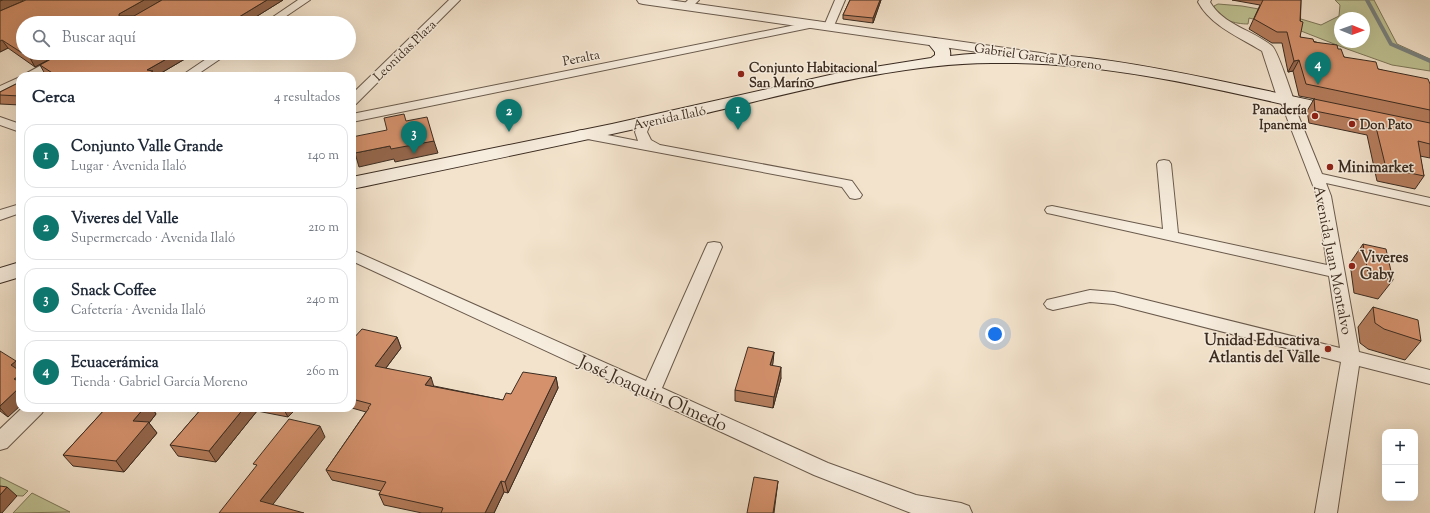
<!DOCTYPE html>
<html lang="es">
<head>
<meta charset="utf-8">
<style>
  :root { --surface:#fff; --page:#f2f2f3; --text:#1f2937; --muted:#747a83; --line:#e0e1e3; --accent:#0f766e }
  body { margin:0; font-family:"Sorts Mill Goudy",serif; background:var(--page); color:var(--text) }
  .controls { position:absolute; right:12px; bottom:12px; display:grid; overflow:hidden; border-radius:8px; box-shadow:0 4px 16px #0002 }
  .controls button { width:36px; height:36px; display:grid; place-items:center; padding:0; border:0; border-bottom:1px solid var(--line); background:var(--surface); color:var(--text); font:20px sans-serif }
  .compass { position:absolute; left:1334px; top:12px; width:36px; height:36px; border-radius:50%; background:var(--surface); box-shadow:0 4px 16px #0002; rotate:91deg }
  .you { position:absolute; left:995px; top:334px; width:14px; height:14px; margin:-10px; border:3px solid #fff; border-radius:50%; background:#1a73e8; box-shadow:0 0 0 6px #1a73e833 }
  .badge { display:grid; place-items:center; width:26px; height:26px; border-radius:50%; background:var(--accent); color:#fff; font-size:13px; font-weight:700 }
  .pin { position:absolute; translate:-50% -33px; filter:drop-shadow(0 1px 2px #0008) }
  .pin::after { content:''; position:absolute; top:21px; width:14px; height:12px; background:inherit; clip-path:polygon(0 0,100% 0,50% 100%) }
  .list { margin:0; padding:0; list-style:none }
  h2 { display:flex; justify-content:space-between; align-items:center; height:52px; margin:0; padding:0 16px; font-size:17px }
  h2 small { font-size:13px; font-weight:400; color:var(--muted) }
  .list li { display:grid; grid-template-columns:26px 1fr auto; gap:12px; align-items:center; box-sizing:border-box; height:64px; margin:0 8px 8px; padding:0 8px; border:1px solid var(--line); border-radius:12px }
  .list b { display:block; font-size:15px; white-space:nowrap }
  .list p { margin:0; font-size:13px; white-space:nowrap; color:var(--muted) }
  .list em { font-size:13px; font-style:normal; color:var(--muted) }
  .icon { flex:none; width:22px; height:22px; fill:none; stroke:currentColor; stroke-width:2; stroke-linecap:round; stroke-linejoin:round }
  .map { position:relative; flex:none; width:1430px; height:513px; overflow:hidden }
  .search { position:absolute; background:var(--surface); box-shadow:0 4px 16px #0002; left:16px; top:16px; width:340px; height:44px; display:flex; align-items:center; gap:10px; box-sizing:border-box; padding:0 14px; border-radius:22px; color:var(--muted); font-size:15px }
  .panel { position:absolute; background:var(--surface); box-shadow:0 4px 16px #0002; left:16px; top:72px; width:340px; height:340px; border-radius:12px }
  .map>svg:first-child { display:block }
  .green { fill:#bfc395; stroke:#7d785b; fill-rule:evenodd }
  .lines { fill:none; stroke-linecap:round; stroke-linejoin:round }
  .stream { stroke:#788281; stroke-width:4 }
  .minor-casing { stroke:#695a4c; stroke-width:2 }
  .tertiary-casing { stroke:#695a4c; stroke-width:2 }
  .secondary-casing { stroke:#3b2c21; stroke-width:2 }
  .minor { fill:#f7edde; fill-rule:evenodd }
  .tertiary { fill:#f7edde; fill-rule:evenodd }
  .secondary { fill:#f7edde; fill-rule:evenodd }
  .wall { fill:#b67d5d; stroke:#3b2c21 }
  .shaded-wall { fill:#94664c; stroke:#3b2c21 }
  .building { fill:#d4916c; stroke:#3b2c21 }
  .poi-dot { fill:#8f2418; stroke:#f7edde; stroke-width:1.5 }
  .labels { text-anchor:middle; stroke-width:3; stroke-linejoin:round; paint-order:stroke }
  .far-street-label { font-size:13px; fill:#3b2c21; stroke:#f7edde }
  .far-poi-label { font-size:13px; font-weight:bold; fill:#3b2c21; stroke:#f7edde; text-anchor:start }
  .poi-label { font-size:15px; font-weight:bold; fill:#3b2c21; stroke:#f7edde; text-anchor:start }
  .street-label { font-size:15px; fill:#3b2c21; stroke:#f7edde }
  .near-street-label { font-size:18px; fill:#3b2c21; stroke:#f7edde }
</style>
</head>
<body>
<div class="map">
<svg width="1430" height="513" viewBox="0 0 1430 513">
  <rect width="100%" height="100%" fill="#f3e3cc"/>
  <filter id="stains"><feTurbulence type="fractalNoise" baseFrequency=".005" numOctaves="4"/><feColorMatrix values="0 0 0 0 .2 0 0 0 0 .09 0 0 0 0 .02 0 0 0 .5 -.17"/></filter>
  <radialGradient id="worn" r=".72"><stop offset=".6" stop-color="#630" stop-opacity="0"/><stop offset="1" stop-color="#630" stop-opacity=".3"/></radialGradient>
  <g class="green">
    <path d="M 1335,0 L 1374,0 L 1397,44 L 1430,59 L 1430,71 L 1392,65 L 1347,49 L 1301,31 L 1249,18 L 1248,24 C 1236,24 1217,20 1214,6 L 1218,4 L 1242,6 L 1281,13 L 1321,25 L 1339,16 L 1340,5 ZM 1340,18 L 1364,18 L 1364,42 L 1340,42 Z"/>
    <polygon points="0,477 28,491 23,496 0,495"/>
    <polygon points="32,493 70,512 13,513"/>
  </g>
  <g class="lines">
    <polyline class="stream" points="1367,0 1391,44 1430,61"/>
    <defs>
      <g id="minor">
        <polygon points="298,0 310,0 276,23 264,23"/>
        <polygon points="449,0 460,0 356,104 352,105 352,94"/>
        <polygon points="688,0 699,0 691,8 683,8 682,6"/>
        <polygon points="835,0 845,0 833,28 825,28 824,26"/>
        <polygon points="815,21 819,22 820,24 819,26 352,122 352,114"/>
        <polygon points="64,53 78,53 76,55 38,76 23,76 25,74"/>
        <polygon points="215,53 229,53 195,76 181,76"/>
        <polygon points="20,77 20,86 0,95 0,86"/>
        <polygon points="1286,96 1290,97 1292,100 1322,174 1430,198 1430,206 1326,183 1331,196 1359,352 1430,370 1430,384 1359,366 1337,513 1315,513 1341,362 1114,304 1090,302 1053,310 1047,308 1044,304 1047,300 1090,290 1114,292 1340,348 1329,276 1052,214 1047,213 1045,210 1047,207 1052,206 1163,229 1157,164 1159,161 1164,160 1169,161 1171,164 1178,233 1327,265 1317,196 1280,100 1282,97"/>
        <polygon points="0,117 20,124 20,132 0,125"/>
        <polygon points="645,118 650,119 651,122 647,132 651,140 660,145 852,181 862,195 860,198 855,199 850,198 842,187 582,138 577,137 575,134 577,131 582,130 638,141 635,132 640,119"/>
        <polygon points="20,204 20,213 0,220 0,210"/>
        <polygon points="714,242 720,243 722,247 662,388 828,463 916,495 961,503 969,506 972,513 911,513 814,475 352,261 352,250 646,381 706,247 708,243"/>
        <polygon points="22,408 45,408 42,413 7,448 0,450 0,429"/>
      </g>
      <g id="tertiary">
        <polygon points="637,0 669,0 1041,53 1046,54 1048,57 1046,60 1041,61 643,4 639,3"/>
        <path d="M 1199,0 L 1211,0 L 1210,2 C 1223,25 1253,30 1272,46 C 1278,51 1290,90 1294,100 L 1291,103 L 1286,105 L 1281,103 L 1278,100 L 1262,51 C 1239,37 1211,26 1198,2 Z"/>
      </g>
      <g id="secondary">
        <path d="M 934,38 C 943,40 952,46 950,56 C 1043,45 1139,64 1230,83 C 1268,91 1307,99 1345,108 L 1348,112 L 1345,116 L 1339,117 C 1225,91 1109,61 991,63 C 891,64 794,93 698,115 C 583,141 467,165 352,189 L 352,177 L 612,124 L 843,72 L 931,58 L 935,55 L 935,52 L 927,42 L 929,39 Z"/>
        <polygon points="20,262 20,277 0,283 0,268"/>
      </g>
    </defs>
    <use href="#minor" class="minor-casing"/>
    <use href="#tertiary" class="tertiary-casing"/>
    <use href="#secondary" class="secondary-casing"/>
    <use href="#minor" class="minor"/>
    <use href="#tertiary" class="tertiary"/>
    <use href="#secondary" class="secondary"/>
  </g>
  <g class="wall">
    <polygon points="0,0 23,1 283,0 246,23 23,23 23,53 61,53 35,67 8,48 0,52"/>
    <polygon points="850,0 881,0 873,23 843,19 843,15"/>
    <polygon points="1232,0 1301,0 1300,37 1338,49 1344,57 1378,69 1430,84 1430,158 1420,156 1424,176 1415,189 1377,181 1367,135 1309,123 1307,111 1314,99 1315,99 1299,96 1293,71 1288,72 1282,43 1272,43 1249,29 1260,5"/>
    <polygon points="195,53 156,76 49,76 45,74 40,65"/>
    <polygon points="20,82 20,105 0,104 0,92"/>
    <polygon points="1363,244 1393,280 1378,299 1354,293 1350,263"/>
    <polygon points="1373,307 1421,341 1405,360 1368,349 1360,343 1358,327"/>
    <polygon points="397,337 401,348 386,368 434,386 503,400 511,394 556,377 558,388 508,493 504,492 494,513 422,513 384,505 379,494 381,491 332,480 326,470 366,412 352,408 352,340"/>
    <polygon points="0,351 8,417 0,411"/>
    <polygon points="774,352 772,365 781,378 773,408 735,401 735,390"/>
    <polygon points="106,408 152,408 156,414 149,423 157,433 124,472 73,466 63,455"/>
    <polygon points="202,408 297,408 288,417 257,411 216,462 178,456 170,445"/>
  </g>
  <g class="shaded-wall">
    <polygon points="3,0 23,0 23,1 0,11 0,1"/>
    <polygon points="144,0 162,0 123,23 119,16 119,14"/>
    <polygon points="267,0 283,0 246,23 229,23"/>
    <polygon points="880,0 881,0 873,23 873,18"/>
    <polygon points="2,40 8,48 0,52 0,41"/>
    <polygon points="40,53 61,53 35,67 30,58"/>
    <polygon points="177,53 195,53 156,76 144,76 147,70"/>
    <polygon points="1299,60 1293,71 1288,72 1294,61"/>
    <polygon points="434,141 438,153 395,162 394,159 359,167 355,153 390,146"/>
    <polygon points="397,337 401,348 379,377 375,366"/>
    <polygon points="774,352 773,363 770,376 770,365"/>
    <polygon points="16,361 20,366 20,374 11,365"/>
    <polygon points="781,367 781,378 773,408 774,397"/>
    <polygon points="20,375 20,386 14,379"/>
    <polygon points="431,377 434,387 425,385"/>
    <polygon points="556,377 558,388 508,493 505,482"/>
    <polygon points="20,387 20,406 8,417 0,408 0,406"/>
    <polygon points="144,408 152,408 156,414 149,423 157,433 124,472 116,461 133,421"/>
    <polygon points="244,408 256,408 257,411 216,462 209,451"/>
    <polygon points="283,408 297,408 288,417"/>
    <polygon points="320,426 325,437 267,512 260,501"/>
    <polygon points="501,481 504,492 494,513 485,513"/>
    <polygon points="778,481 774,513 773,513"/>
    <polygon points="7,487 17,496 2,513 0,513 0,495"/>
  </g>
  <g class="building">
    <polygon points="26,0 144,0 119,14 119,16 134,16 162,0 267,0 229,23 23,23 23,53 40,53 30,58 2,40 0,41 0,11"/>
    <polygon points="850,0 880,0 873,18 843,15"/>
    <polygon points="1263,0 1301,0 1300,21 1303,22 1300,37 1313,39 1314,42 1337,45 1338,49 1341,49 1344,57 1376,62 1378,69 1428,79 1430,84 1430,110 1306,84 1299,60 1294,61 1287,32 1277,32 1254,19"/>
    <polygon points="62,53 177,53 147,70 153,71 144,76 57,76 40,65"/>
    <polygon points="20,82 20,96 0,95 0,92"/>
    <polygon points="1314,99 1430,123 1430,144 1418,141 1424,176 1386,168 1375,123 1315,111"/>
    <polygon points="404,114 406,121 427,117 434,141 391,149 390,146 355,153 352,137 387,130 384,118"/>
    <polygon points="1363,244 1386,249 1393,280 1368,273"/>
    <polygon points="1373,307 1418,320 1421,341 1384,329 1375,323"/>
    <polygon points="362,329 397,337 375,366 431,377 425,385 503,400 506,393 511,394 523,372 556,377 505,482 501,481 485,513 441,513 443,508 379,494 386,482 326,470 369,408 368,408 371,404 352,399 352,340"/>
    <polygon points="748,347 774,352 770,365 781,367 774,397 735,390"/>
    <polygon points="0,351 16,361 11,365 20,371 20,375 14,379 20,382 20,387 0,406"/>
    <polygon points="106,408 144,408 133,421 149,422 116,461 63,455"/>
    <polygon points="202,408 244,408 209,451 170,445"/>
    <polygon points="289,419 320,426 260,501 304,513 219,513 257,465 253,464"/>
    <polygon points="754,477 778,481 773,513 747,513"/>
    <polygon points="0,486 7,487 0,495"/>
  </g>
  <g class="poi-dot">
    <circle cx="741" cy="74" r="4"/>
    <circle cx="1315" cy="116" r="4"/>
    <circle cx="1352" cy="124" r="4"/>
    <circle cx="1330" cy="167" r="4"/>
    <circle cx="1352" cy="266" r="4"/>
    <circle cx="1328" cy="349" r="4"/>
  </g>
  <g class="labels">
    <g class="far-street-label">
      <text transform="translate(404 50) rotate(-44)" y="5">Leonidas Plaza</text>
      <text transform="translate(1038 56) rotate(8)" y="5">Gabriel García Moreno</text>
      <text transform="translate(581 57) rotate(-11)" y="5">Peralta</text>
      <text transform="translate(669 117) rotate(-12)" y="5">Avenida Ilaló</text>
    </g>
    <g class="far-poi-label">
      <text x="749" y="72">Conjunto Habitacional<tspan x="749" dy="15">San Maríno</tspan></text>
      <text x="1307" y="114" text-anchor="end">Panadería<tspan x="1307" dy="15">Ipanema</tspan></text>
      <text x="1360" y="129">Don Pato</text>
    </g>
    <g class="poi-label">
      <text x="1338" y="172">Minimarket</text>
      <text x="1360" y="262">Viveres<tspan x="1360" dy="17">Gaby</tspan></text>
      <text x="1320" y="345" text-anchor="end">Unidad Educativa<tspan x="1320" dy="17">Atlantis del Valle</tspan></text>
    </g>
    <g class="street-label">
      <text transform="translate(1333 260) rotate(79)" y="5">Avenida Juan Montalvo</text>
    </g>
    <g class="near-street-label">
      <text transform="translate(653 393) rotate(24)" y="6">José Joaquin Olmedo</text>
    </g>
  </g>
  <rect width="100%" height="100%" filter="url(#stains)"/>
  <rect width="100%" height="100%" fill="url(#worn)"/>
</svg>
<div class="controls">
<button>+</button>
<button>−</button>
</div>
<svg class="compass" viewBox="-18 -18 36 36"><path d="M0-13l5 13h-10z" fill="#e53935"/><path d="M0 13l5-13h-10z" fill="#747a83"/></svg>
<div class="you"></div>
<div class="pin badge" style="left:738px;top:130px">1</div>
<div class="pin badge" style="left:509px;top:132px">2</div>
<div class="pin badge" style="left:414px;top:154px">3</div>
<div class="pin badge" style="left:1318px;top:85px">4</div>
<div class="search"><svg class="icon" aria-label="search" viewBox="0 0 24 24"><circle cx="10" cy="10" r="6"/><path d="M15 15l6 6"/></svg>Buscar aquí</div>
<section class="panel">
<h2>Cerca<small>4 resultados</small></h2>
<ul class="list">
<li><span class="badge">1</span><div><b>Conjunto Valle Grande</b><p>Lugar · Avenida Ilaló</p></div><em>140 m</em></li>
<li><span class="badge">2</span><div><b>Viveres del Valle</b><p>Supermercado · Avenida Ilaló</p></div><em>210 m</em></li>
<li><span class="badge">3</span><div><b>Snack Coffee</b><p>Cafetería · Avenida Ilaló</p></div><em>240 m</em></li>
<li><span class="badge">4</span><div><b>Ecuacerámica</b><p>Tienda · Gabriel García Moreno</p></div><em>260 m</em></li>
</ul>
</section>
</div>
</body>
</html>
